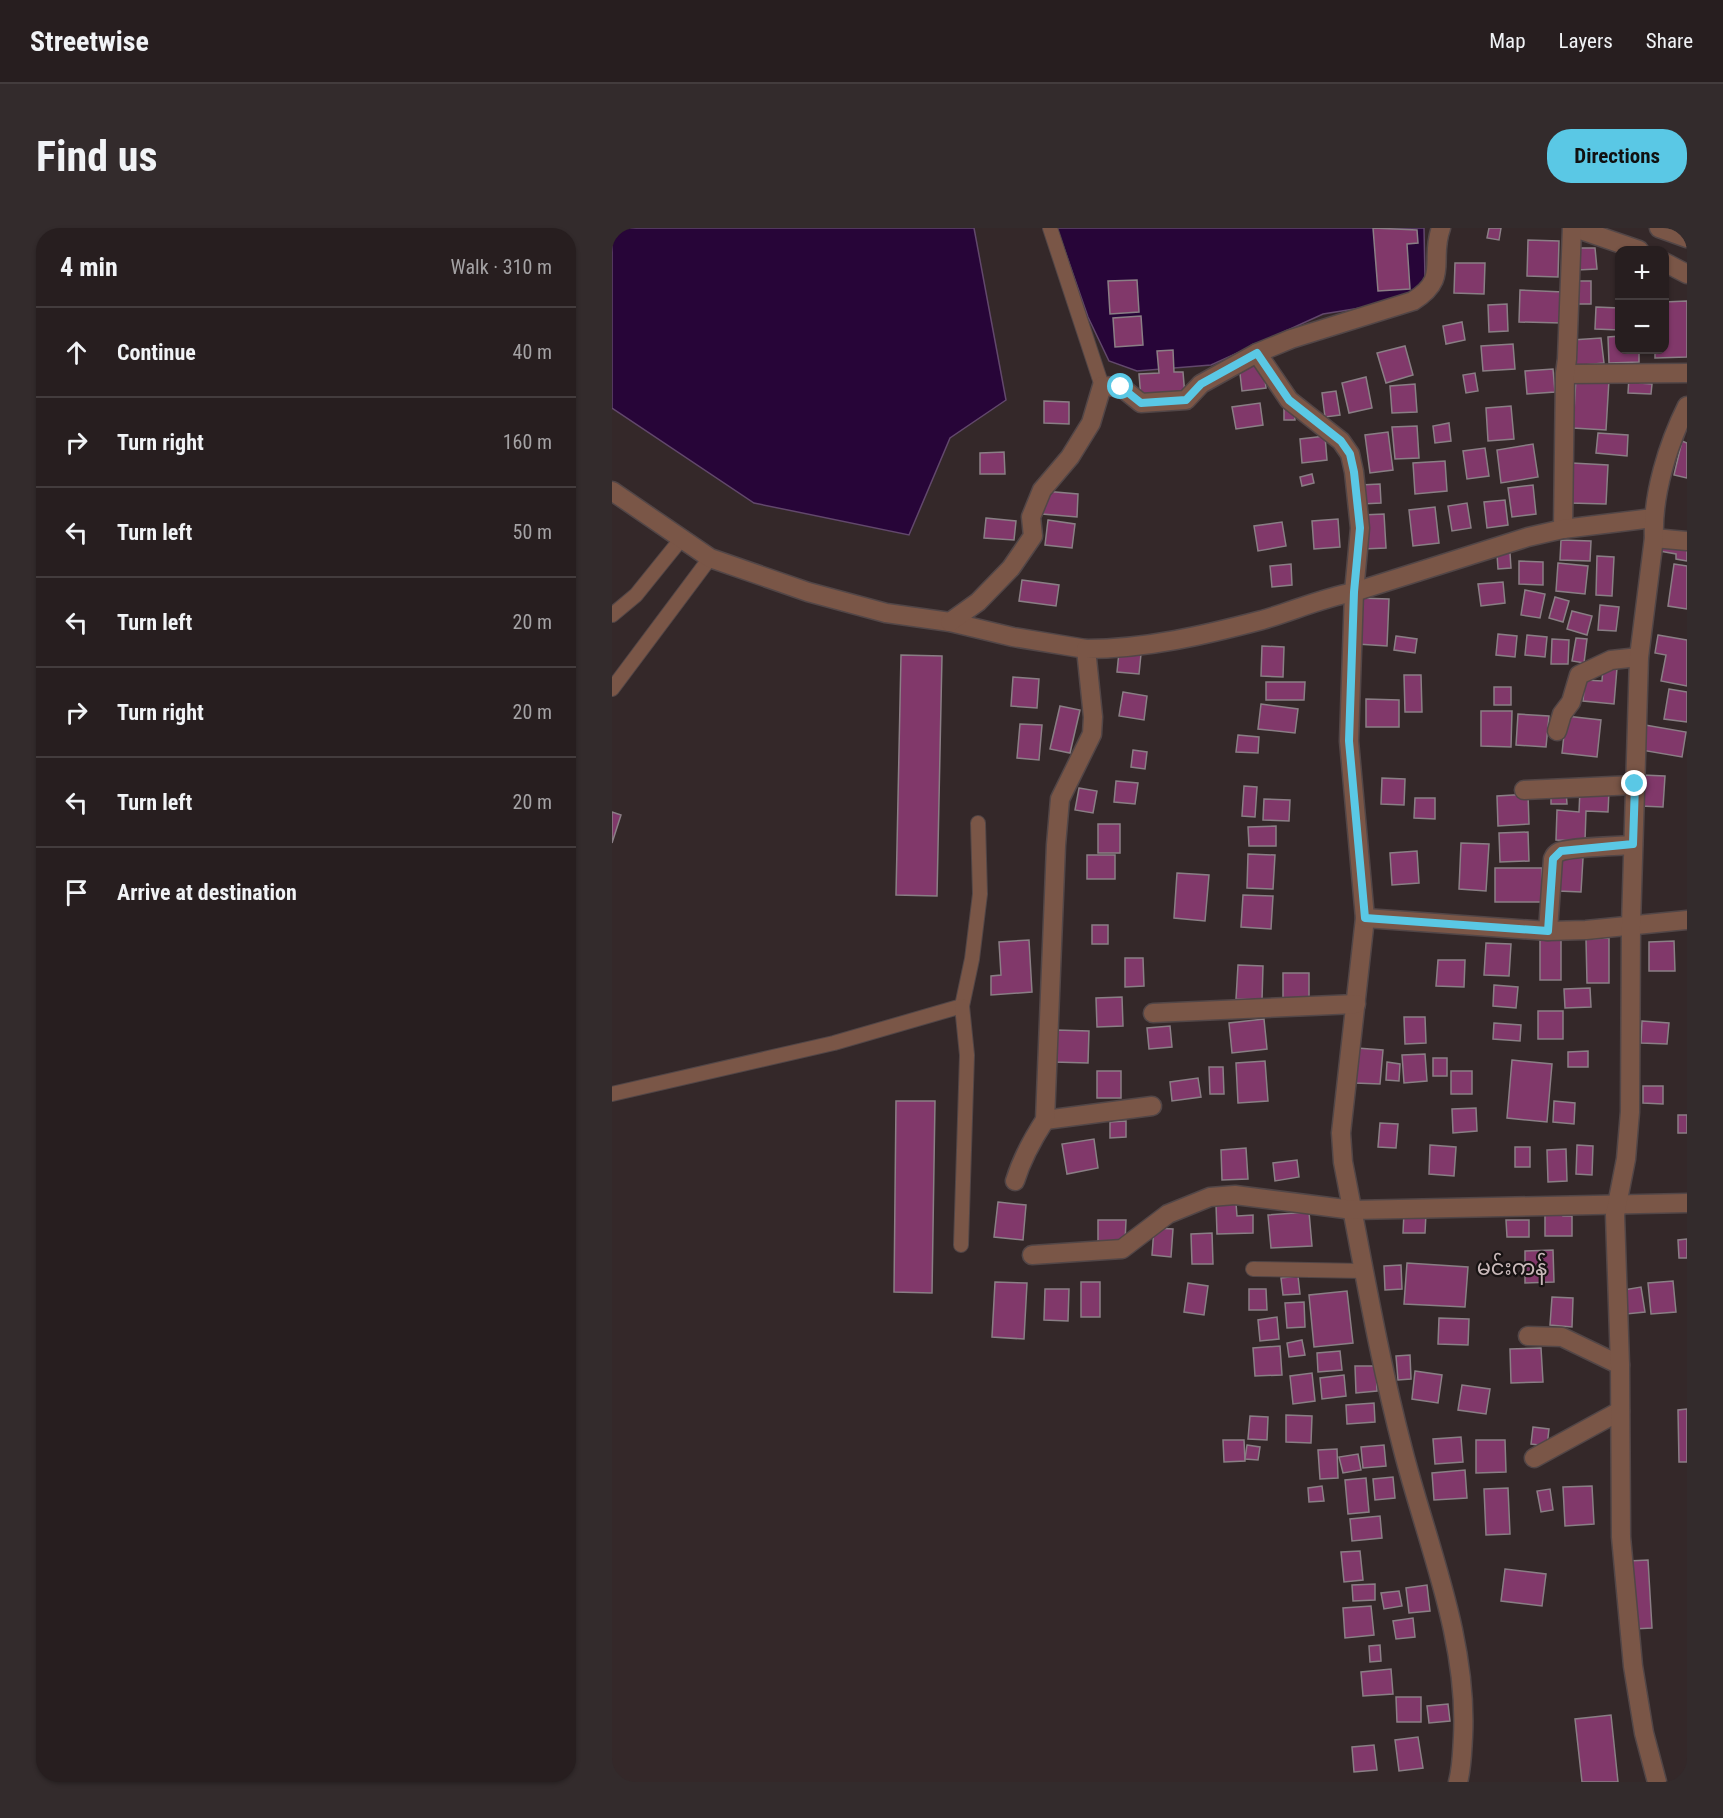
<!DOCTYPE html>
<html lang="en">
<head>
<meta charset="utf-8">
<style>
  :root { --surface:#271e1f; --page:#332b2c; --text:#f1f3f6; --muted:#a4a2a4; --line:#433c3d; --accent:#5ac8e5 }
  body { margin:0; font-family:"Roboto Condensed","Noto Sans Myanmar",sans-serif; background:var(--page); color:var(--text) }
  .controls { position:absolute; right:18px; top:18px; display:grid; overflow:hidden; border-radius:12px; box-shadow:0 2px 4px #0004 }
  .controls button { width:54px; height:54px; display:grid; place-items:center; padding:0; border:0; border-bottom:2px solid var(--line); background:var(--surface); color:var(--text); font:30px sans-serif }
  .stop { position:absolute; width:18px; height:18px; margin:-14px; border:4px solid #5ac8e5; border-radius:50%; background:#fff }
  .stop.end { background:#5ac8e5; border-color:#fff; box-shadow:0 2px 6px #0008 }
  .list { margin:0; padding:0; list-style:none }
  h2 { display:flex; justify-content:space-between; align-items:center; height:78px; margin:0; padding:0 24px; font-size:26px }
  h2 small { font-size:20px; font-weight:400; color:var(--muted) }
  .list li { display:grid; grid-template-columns:39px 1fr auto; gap:18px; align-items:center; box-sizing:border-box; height:90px; padding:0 24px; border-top:2px solid var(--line) }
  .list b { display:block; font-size:22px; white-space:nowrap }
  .list em { font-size:20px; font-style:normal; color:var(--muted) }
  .icon { flex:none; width:33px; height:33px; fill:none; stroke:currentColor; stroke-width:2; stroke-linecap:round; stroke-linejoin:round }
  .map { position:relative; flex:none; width:1075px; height:1554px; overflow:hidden; border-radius:24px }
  header { display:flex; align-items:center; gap:36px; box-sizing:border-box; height:84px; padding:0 30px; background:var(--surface); border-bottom:2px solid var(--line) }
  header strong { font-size:28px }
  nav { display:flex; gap:33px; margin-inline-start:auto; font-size:21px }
  .intro { display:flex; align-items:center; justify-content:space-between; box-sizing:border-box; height:144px; padding:0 36px }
  h1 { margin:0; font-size:42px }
  .button { padding:15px 27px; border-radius:24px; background:var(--accent); color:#111; font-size:21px; font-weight:700 }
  main { display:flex; gap:36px; padding:0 36px }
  aside { flex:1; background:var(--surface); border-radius:24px; box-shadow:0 2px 4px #0004 }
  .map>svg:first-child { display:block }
  .water { fill:#270538; stroke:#62486c; stroke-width:1.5 }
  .building { fill:#81386a; stroke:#8a7e85; stroke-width:1.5 }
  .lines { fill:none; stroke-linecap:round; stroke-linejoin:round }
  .lane-casing { stroke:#524647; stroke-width:16 }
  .street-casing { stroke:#524647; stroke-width:21 }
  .lane { stroke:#7a5647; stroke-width:14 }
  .street { stroke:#7a5647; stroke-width:18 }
  .route { stroke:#5ac8e5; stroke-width:8 }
  .labels { text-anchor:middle; stroke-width:4.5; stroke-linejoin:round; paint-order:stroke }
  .quarter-label { font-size:21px; fill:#cababb; stroke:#181313 }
</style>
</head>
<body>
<header>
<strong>Streetwise</strong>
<nav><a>Map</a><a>Layers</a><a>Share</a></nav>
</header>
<div class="intro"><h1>Find us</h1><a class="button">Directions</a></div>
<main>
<aside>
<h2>4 min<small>Walk · 310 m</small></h2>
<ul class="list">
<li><svg class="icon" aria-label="ahead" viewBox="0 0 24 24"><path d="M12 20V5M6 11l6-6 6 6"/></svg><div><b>Continue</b></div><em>40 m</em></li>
<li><svg class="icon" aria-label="right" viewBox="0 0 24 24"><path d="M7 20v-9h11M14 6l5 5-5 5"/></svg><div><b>Turn right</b></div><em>160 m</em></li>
<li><svg class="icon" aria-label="left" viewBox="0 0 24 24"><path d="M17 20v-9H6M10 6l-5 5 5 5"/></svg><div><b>Turn left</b></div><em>50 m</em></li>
<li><svg class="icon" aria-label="left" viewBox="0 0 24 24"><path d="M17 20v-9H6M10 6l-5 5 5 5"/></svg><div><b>Turn left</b></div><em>20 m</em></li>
<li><svg class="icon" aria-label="right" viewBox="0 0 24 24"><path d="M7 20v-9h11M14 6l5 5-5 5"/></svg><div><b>Turn right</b></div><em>20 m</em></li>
<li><svg class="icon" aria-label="left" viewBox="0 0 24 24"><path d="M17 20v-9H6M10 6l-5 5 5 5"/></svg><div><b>Turn left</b></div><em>20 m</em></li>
<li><svg class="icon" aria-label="arrive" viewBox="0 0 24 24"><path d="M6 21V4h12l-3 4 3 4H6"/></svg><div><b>Arrive at destination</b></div></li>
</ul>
</aside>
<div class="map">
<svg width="1075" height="1554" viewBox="0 0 1075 1554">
  <rect width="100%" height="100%" fill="#342829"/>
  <g class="water">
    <polygon points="0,0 362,0 394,172 338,210 297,307 142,275 0,180"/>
    <polygon points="445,0 812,0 813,51 808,61 767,77 711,86 599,137 525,143 497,133 476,89"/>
  </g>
  <g class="building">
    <polygon points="761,0 805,2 806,15 795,16 798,61 766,63"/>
    <polygon points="877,0 889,0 887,12 875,10"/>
    <polygon points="916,12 947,13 946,49 915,48"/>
    <polygon points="964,20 983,20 985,41 965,42"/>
    <polygon points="843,35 873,35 872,66 842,65"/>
    <polygon points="525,52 527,84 498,86 496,53"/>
    <polygon points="961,53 979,53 979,76 962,76"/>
    <polygon points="908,62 951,64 949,95 907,94"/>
    <polygon points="1075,73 1075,129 1043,130 1043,122 1052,122 1052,74"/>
    <polygon points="895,76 896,103 877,104 876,77"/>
    <polygon points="984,79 1008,80 1008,102 983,101"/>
    <polygon points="529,88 531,117 503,119 501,90"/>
    <polygon points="850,94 853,112 834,116 831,98"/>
    <polygon points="1008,108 1008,122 1027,122 1027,134 997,135 996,109"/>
    <polygon points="989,110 992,135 962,138 960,112"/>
    <polygon points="901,116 903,141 871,143 869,118"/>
    <polygon points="793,118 801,147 774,155 765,125"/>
    <polygon points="561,122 562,144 571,144 573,168 529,171 527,146 547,145 545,123"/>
    <polygon points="651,134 654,160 630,163 627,137"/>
    <polygon points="941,141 943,164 915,166 913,143"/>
    <polygon points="863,145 866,163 854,165 851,147"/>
    <polygon points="754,149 760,180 737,185 730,155"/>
    <polygon points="1017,149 1029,150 1028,155 1040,156 1039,166 1016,165"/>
    <polygon points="964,150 997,152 994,202 961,200"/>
    <polygon points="803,156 805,184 780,185 778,158"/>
    <polygon points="724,163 728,187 713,189 710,165"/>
    <polygon points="432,173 457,174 457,196 432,195"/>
    <polygon points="648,175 651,197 624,201 620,179"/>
    <polygon points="899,178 902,211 876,213 874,180"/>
    <polygon points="672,180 682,180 683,192 672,192"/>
    <polygon points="837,195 839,213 823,215 821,198"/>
    <polygon points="805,198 807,230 783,231 780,199"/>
    <polygon points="776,204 781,242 758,245 753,207"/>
    <polygon points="986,205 1016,207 1015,228 984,225"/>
    <polygon points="713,208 715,232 690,235 688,211"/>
    <polygon points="1070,213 1075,215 1075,250 1062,247"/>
    <polygon points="921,216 926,249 889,255 885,222"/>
    <polygon points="873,220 877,248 855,251 851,223"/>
    <polygon points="392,224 393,246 368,246 368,225"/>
    <polygon points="833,233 835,263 803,266 801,235"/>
    <polygon points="960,235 996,237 994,276 958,275"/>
    <polygon points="700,246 702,255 690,258 688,249"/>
    <polygon points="768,256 769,275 749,276 748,257"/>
    <polygon points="921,257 924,286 900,289 896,260"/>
    <polygon points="432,263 466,266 465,289 430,286"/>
    <polygon points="893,272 896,297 875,300 872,274"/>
    <polygon points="855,275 859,300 840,303 836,278"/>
    <polygon points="823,279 827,315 801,318 797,282"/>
    <polygon points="772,286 774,320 750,321 749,287"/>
    <polygon points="374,290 404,293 402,312 372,310"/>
    <polygon points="726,291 728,319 702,321 700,293"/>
    <polygon points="436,292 463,296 460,320 433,317"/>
    <polygon points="670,294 674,318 646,323 642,298"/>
    <polygon points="949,312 979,313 978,333 948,332"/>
    <polygon points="1049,315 1075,318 1075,333 1064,331 1064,326 1047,323"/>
    <polygon points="898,325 899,340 886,341 885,326"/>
    <polygon points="985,328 1002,329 1000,368 984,367"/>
    <polygon points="907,333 931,334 931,357 907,356"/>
    <polygon points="946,335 976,338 973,366 944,363"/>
    <polygon points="679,336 680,357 660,359 658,338"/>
    <polygon points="1062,336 1075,338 1075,381 1056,378"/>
    <polygon points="410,352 447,357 444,378 407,373"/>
    <polygon points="891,354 893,375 869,378 866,356"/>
    <polygon points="913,362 933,366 928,390 909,387"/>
    <polygon points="943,369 957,373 951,394 937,390"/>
    <polygon points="747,370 777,371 775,418 745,416"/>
    <polygon points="988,377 1007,379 1004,403 986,402"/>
    <polygon points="960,383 980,388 975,407 955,401"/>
    <polygon points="886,406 905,408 903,429 884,427"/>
    <polygon points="915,407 935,409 933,429 913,427"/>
    <polygon points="1046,407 1075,412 1075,458 1049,453 1054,427 1043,425"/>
    <polygon points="784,408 805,411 803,425 782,422"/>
    <polygon points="964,410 975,411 972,435 960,433"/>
    <polygon points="940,411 957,412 956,436 939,436"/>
    <polygon points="650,418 672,419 671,449 649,448"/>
    <polygon points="507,424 529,426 527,446 505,444"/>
    <polygon points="289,427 330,428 325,668 284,667"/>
    <polygon points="991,439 1005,440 1002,476 971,473 973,452 990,453"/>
    <polygon points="792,447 809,447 810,484 793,484"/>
    <polygon points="401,449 427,451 425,480 399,478"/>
    <polygon points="654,454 693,454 692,472 654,472"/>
    <rect x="882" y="459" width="17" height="18"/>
    <polygon points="1057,461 1075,464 1075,494 1052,491"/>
    <polygon points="511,464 535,468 532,492 507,488"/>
    <polygon points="754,471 787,472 787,499 754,499"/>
    <polygon points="649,476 686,481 683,505 646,501"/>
    <polygon points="448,478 468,482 458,525 438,521"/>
    <polygon points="869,483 900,483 899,519 869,518"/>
    <polygon points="906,486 937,488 934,519 904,517"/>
    <polygon points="954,488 989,492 985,529 950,525"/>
    <polygon points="408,496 430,497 427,532 405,530"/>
    <polygon points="1033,497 1074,504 1070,529 1029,522"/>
    <polygon points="626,507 647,509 646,525 624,524"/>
    <polygon points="521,522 535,524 533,541 519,539"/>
    <polygon points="1030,547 1053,548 1051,579 1028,578"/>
    <polygon points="770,550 793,551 792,577 769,576"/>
    <polygon points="504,553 526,555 523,576 502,574"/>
    <polygon points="632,558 645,559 643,589 630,588"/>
    <polygon points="467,560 485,563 481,585 463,582"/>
    <polygon points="968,561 997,563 996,584 974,583 973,613 944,612 945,582 967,584"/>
    <polygon points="954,563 955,576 939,576 939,564"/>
    <polygon points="916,566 917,596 886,598 885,568"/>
    <polygon points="803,570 823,570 823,591 802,590"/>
    <polygon points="652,571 678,572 677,593 651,592"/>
    <polygon points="0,584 9,587 0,615"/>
    <rect x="486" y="596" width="22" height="29"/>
    <polygon points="664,598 664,618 637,618 636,599"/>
    <polygon points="916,604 917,633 888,634 887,605"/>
    <polygon points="849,615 877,616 874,663 847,661"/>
    <polygon points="805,623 807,655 780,657 778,625"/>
    <polygon points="636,626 663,627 661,661 635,660"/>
    <rect x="475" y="627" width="28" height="24"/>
    <polygon points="948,628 971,630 969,664 946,663"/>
    <rect x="883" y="640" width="47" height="34"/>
    <polygon points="565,645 597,647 593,693 562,690"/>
    <polygon points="631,667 661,668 659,701 629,699"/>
    <rect x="480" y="697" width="16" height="19"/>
    <polygon points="928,707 949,708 949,752 928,752"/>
    <polygon points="997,710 997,755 975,755 974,711"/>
    <polygon points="417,712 420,764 379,767 379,748 389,747 387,714"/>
    <polygon points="1062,713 1063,743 1037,743 1037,714"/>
    <polygon points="874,715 899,716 897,748 872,747"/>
    <polygon points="513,730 531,730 532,758 513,759"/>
    <polygon points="826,732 853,732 852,759 824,758"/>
    <polygon points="626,737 651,738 650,772 624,771"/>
    <rect x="671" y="745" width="26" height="29"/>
    <polygon points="882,757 906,759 904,780 881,778"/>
    <polygon points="978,760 979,779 953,780 952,761"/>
    <polygon points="510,769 511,798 485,799 484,770"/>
    <rect x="926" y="783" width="25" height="28"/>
    <polygon points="792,789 813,789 814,815 793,816"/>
    <polygon points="652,791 655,821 620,825 617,795"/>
    <polygon points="1030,793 1057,795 1055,816 1029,815"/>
    <polygon points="882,795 909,797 908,813 881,811"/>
    <polygon points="558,798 560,819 537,821 535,800"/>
    <polygon points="444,802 477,803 476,835 442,834"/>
    <polygon points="745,820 771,822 768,856 743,855"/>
    <polygon points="976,823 976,839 956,839 956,824"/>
    <polygon points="813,826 815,853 792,855 790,827"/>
    <rect x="821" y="830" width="14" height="18"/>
    <polygon points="900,832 940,836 935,894 895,890"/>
    <polygon points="653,833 656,873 626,875 624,835"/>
    <polygon points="775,834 788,836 787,853 774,852"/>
    <polygon points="597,839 611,839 612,866 598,866"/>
    <rect x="485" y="843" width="24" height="27"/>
    <rect x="839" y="843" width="21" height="23"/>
    <polygon points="586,850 589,869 560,873 558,854"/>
    <polygon points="1031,858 1051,858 1051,876 1031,875"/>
    <polygon points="284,873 323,873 320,1065 282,1064"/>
    <polygon points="942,873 963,875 962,896 941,894"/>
    <polygon points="864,880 865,903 841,905 840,881"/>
    <rect x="1066" y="887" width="9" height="18"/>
    <polygon points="514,893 514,909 498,910 498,894"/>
    <polygon points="768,895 786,896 784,920 766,919"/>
    <polygon points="482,911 486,940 455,946 450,916"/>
    <polygon points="818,917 844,919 842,948 817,946"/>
    <polygon points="965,917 981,918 980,947 964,946"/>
    <rect x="903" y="919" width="15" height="20"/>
    <polygon points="634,920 636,951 610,952 609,922"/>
    <polygon points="954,921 955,953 936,954 935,922"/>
    <polygon points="685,932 687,949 663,953 661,935"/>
    <polygon points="386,974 414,977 411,1012 382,1009"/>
    <polygon points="624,975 625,988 641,987 641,1005 605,1006 604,976"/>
    <polygon points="933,982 951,982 951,988 960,988 960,1008 933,1008"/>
    <polygon points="697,984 700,1018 659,1020 656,987"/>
    <polygon points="792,984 814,985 813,1005 791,1005"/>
    <polygon points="486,992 514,992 513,1015 486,1014"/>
    <polygon points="894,992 917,992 917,1009 895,1009"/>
    <polygon points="542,1000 561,1001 559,1029 540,1027"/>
    <polygon points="600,1005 601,1036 580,1036 579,1006"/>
    <polygon points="1075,1011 1075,1030 1067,1030 1066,1012"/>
    <polygon points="941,1022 942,1054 913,1055 913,1023"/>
    <polygon points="795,1035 856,1039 853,1079 792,1076"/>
    <polygon points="789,1037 790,1061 773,1062 772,1038"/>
    <polygon points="686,1048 688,1066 671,1067 669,1050"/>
    <polygon points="1061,1053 1064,1084 1039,1086 1036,1055"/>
    <polygon points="383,1054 415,1055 412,1111 380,1109"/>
    <rect x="469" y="1054" width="19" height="35"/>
    <polygon points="576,1055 596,1058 592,1087 572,1084"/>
    <polygon points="1029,1059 1033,1084 1014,1086 1011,1062"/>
    <polygon points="433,1061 457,1061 456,1093 432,1092"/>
    <polygon points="637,1061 654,1061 655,1082 637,1082"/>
    <polygon points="735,1063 741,1115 702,1119 697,1067"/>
    <polygon points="940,1069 961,1070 960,1099 938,1097"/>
    <polygon points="692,1074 693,1099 675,1100 673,1075"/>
    <polygon points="665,1089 667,1111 648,1113 646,1092"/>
    <polygon points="827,1090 857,1091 856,1117 826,1116"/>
    <polygon points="690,1112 693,1127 677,1129 675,1115"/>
    <polygon points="668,1118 670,1147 643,1148 641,1120"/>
    <polygon points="929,1120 931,1154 899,1155 898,1121"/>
    <polygon points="728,1123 730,1142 706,1144 705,1125"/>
    <polygon points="798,1127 799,1151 786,1152 784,1128"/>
    <polygon points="743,1138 764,1138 765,1163 744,1165"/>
    <polygon points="803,1143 830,1147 826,1175 800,1171"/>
    <polygon points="700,1145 703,1173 681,1176 678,1148"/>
    <polygon points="732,1147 734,1168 710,1171 708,1150"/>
    <polygon points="850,1157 878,1161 874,1186 846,1182"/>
    <polygon points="762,1175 763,1194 735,1196 734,1177"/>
    <polygon points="1075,1181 1075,1234 1067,1234 1066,1182"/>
    <polygon points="674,1187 700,1188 699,1215 674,1214"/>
    <polygon points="638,1188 656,1189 655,1212 636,1211"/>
    <polygon points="921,1199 937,1201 935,1218 919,1216"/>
    <polygon points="849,1209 851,1234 823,1236 821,1211"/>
    <polygon points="611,1212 632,1212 633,1233 612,1234"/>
    <polygon points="864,1212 893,1212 894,1244 864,1245"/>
    <polygon points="635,1217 648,1219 646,1232 633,1231"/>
    <polygon points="772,1217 774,1238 751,1240 749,1219"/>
    <polygon points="725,1221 726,1250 708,1251 706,1222"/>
    <polygon points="746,1226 749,1242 731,1245 727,1229"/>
    <polygon points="853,1242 855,1270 822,1272 820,1245"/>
    <polygon points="781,1249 783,1270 763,1272 761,1251"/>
    <polygon points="754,1250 757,1284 736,1286 733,1252"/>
    <polygon points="710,1258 712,1273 697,1274 696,1260"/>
    <polygon points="980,1258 982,1296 953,1298 951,1259"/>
    <polygon points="896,1260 898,1306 874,1307 872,1261"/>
    <polygon points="938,1261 941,1282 929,1284 925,1263"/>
    <polygon points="768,1288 770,1310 740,1313 738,1291"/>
    <polygon points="748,1323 751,1352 732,1354 729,1324"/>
    <polygon points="1036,1332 1040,1400 1021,1401 1016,1333"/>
    <polygon points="893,1341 934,1346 930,1378 889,1373"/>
    <polygon points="763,1356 763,1372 741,1373 740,1357"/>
    <polygon points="815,1357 818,1383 797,1385 794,1360"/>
    <polygon points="787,1363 790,1378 772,1381 769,1365"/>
    <polygon points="759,1378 762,1407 733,1410 731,1380"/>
    <polygon points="801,1390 803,1409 784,1411 781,1393"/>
    <polygon points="768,1417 769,1433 758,1434 757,1418"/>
    <polygon points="779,1441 781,1466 751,1468 749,1444"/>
    <polygon points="784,1469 809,1469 809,1494 785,1494"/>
    <polygon points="836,1476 838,1493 817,1495 815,1478"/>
    <polygon points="999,1487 1006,1554 970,1554 963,1491"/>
    <polygon points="806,1509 811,1540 787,1543 783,1512"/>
    <polygon points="762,1517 765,1542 742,1544 740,1519"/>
  </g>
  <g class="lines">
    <defs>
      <g id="lane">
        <polyline points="438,0 490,158"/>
        <polyline points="0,387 24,367 70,310"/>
        <polyline points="0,461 98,330"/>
        <polyline points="0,866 222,815 350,778 360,731 368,666 366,595"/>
        <polyline points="349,1017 355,827 350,778"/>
        <polyline points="641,1041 752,1043"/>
      </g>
      <g id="street">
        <polyline points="963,0 1027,22"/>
        <polyline points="1047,0 1075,10"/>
        <polyline points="1052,34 1075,46"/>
        <path d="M 645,125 L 677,172 L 729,213 L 738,226 L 742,244 L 748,300 L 742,364 L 737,513 L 753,690 L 729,905 L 731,934 C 750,1030 766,1127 791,1222 C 815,1316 856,1411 851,1509 C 850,1525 850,1539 846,1554"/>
        <polyline points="953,146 1075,145"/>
        <polyline points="0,263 98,330 196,364 274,385 338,394 401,409 474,421"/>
        <polyline points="951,301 953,146 955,131 960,0"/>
        <polyline points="1042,310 1075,313"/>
        <path d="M 338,394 L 366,374 L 399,340 L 421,308 L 419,289 L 430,262 L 458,229 L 479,195 L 490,158 L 509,159 L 529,175 L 574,172 L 589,156 L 645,125 L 679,111 L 801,73 C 838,50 817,33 829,0"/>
        <polyline points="945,503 950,486 959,474 967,447 999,432 1027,429"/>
        <polyline points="912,562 1023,557"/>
        <polyline points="753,690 936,703 974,702 1075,692"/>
        <path d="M 936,703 L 941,631 C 943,627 943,626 947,624 C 957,619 1007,618 1021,617"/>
        <polyline points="541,785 744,776"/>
        <polyline points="433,892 540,878"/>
        <path d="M 403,953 C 410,930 420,912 433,892 L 444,617 L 448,571 L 480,506 L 481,489 L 474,421 C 534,421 593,407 650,392 C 681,383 710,370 742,364 L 916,309 L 951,301 L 1041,290"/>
        <polyline points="420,1027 510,1021 556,986 598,969 623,967 741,982 1075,975"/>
        <polyline points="916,1108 950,1109 1008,1137"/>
        <polyline points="922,1230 1008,1183"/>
        <path d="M 1045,1554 L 1032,1505 L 1021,1438 L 1009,1309 L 1008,1137 L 1003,987 L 1014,931 L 1018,884 L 1019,697 L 1027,429 L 1042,310 C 1040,267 1056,216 1075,178"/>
      </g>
    </defs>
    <use href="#lane" class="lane-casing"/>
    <use href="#street" class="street-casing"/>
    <use href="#lane" class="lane"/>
    <use href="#street" class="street"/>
  </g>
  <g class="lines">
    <polyline class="route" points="509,159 529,175 574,172 589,156 645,125 677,172 729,213 738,226 742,244 748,300 742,364 737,513 753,690 936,703 941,631 949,623 1021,616 1023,556"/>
  </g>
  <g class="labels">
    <g class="quarter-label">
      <text x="900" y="1047">မင်းကန်</text>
    </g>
  </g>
</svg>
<div class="controls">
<button>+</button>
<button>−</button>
</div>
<div class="stop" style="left:509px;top:159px"></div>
<div class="stop end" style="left:1023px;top:556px"></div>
</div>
</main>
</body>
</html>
